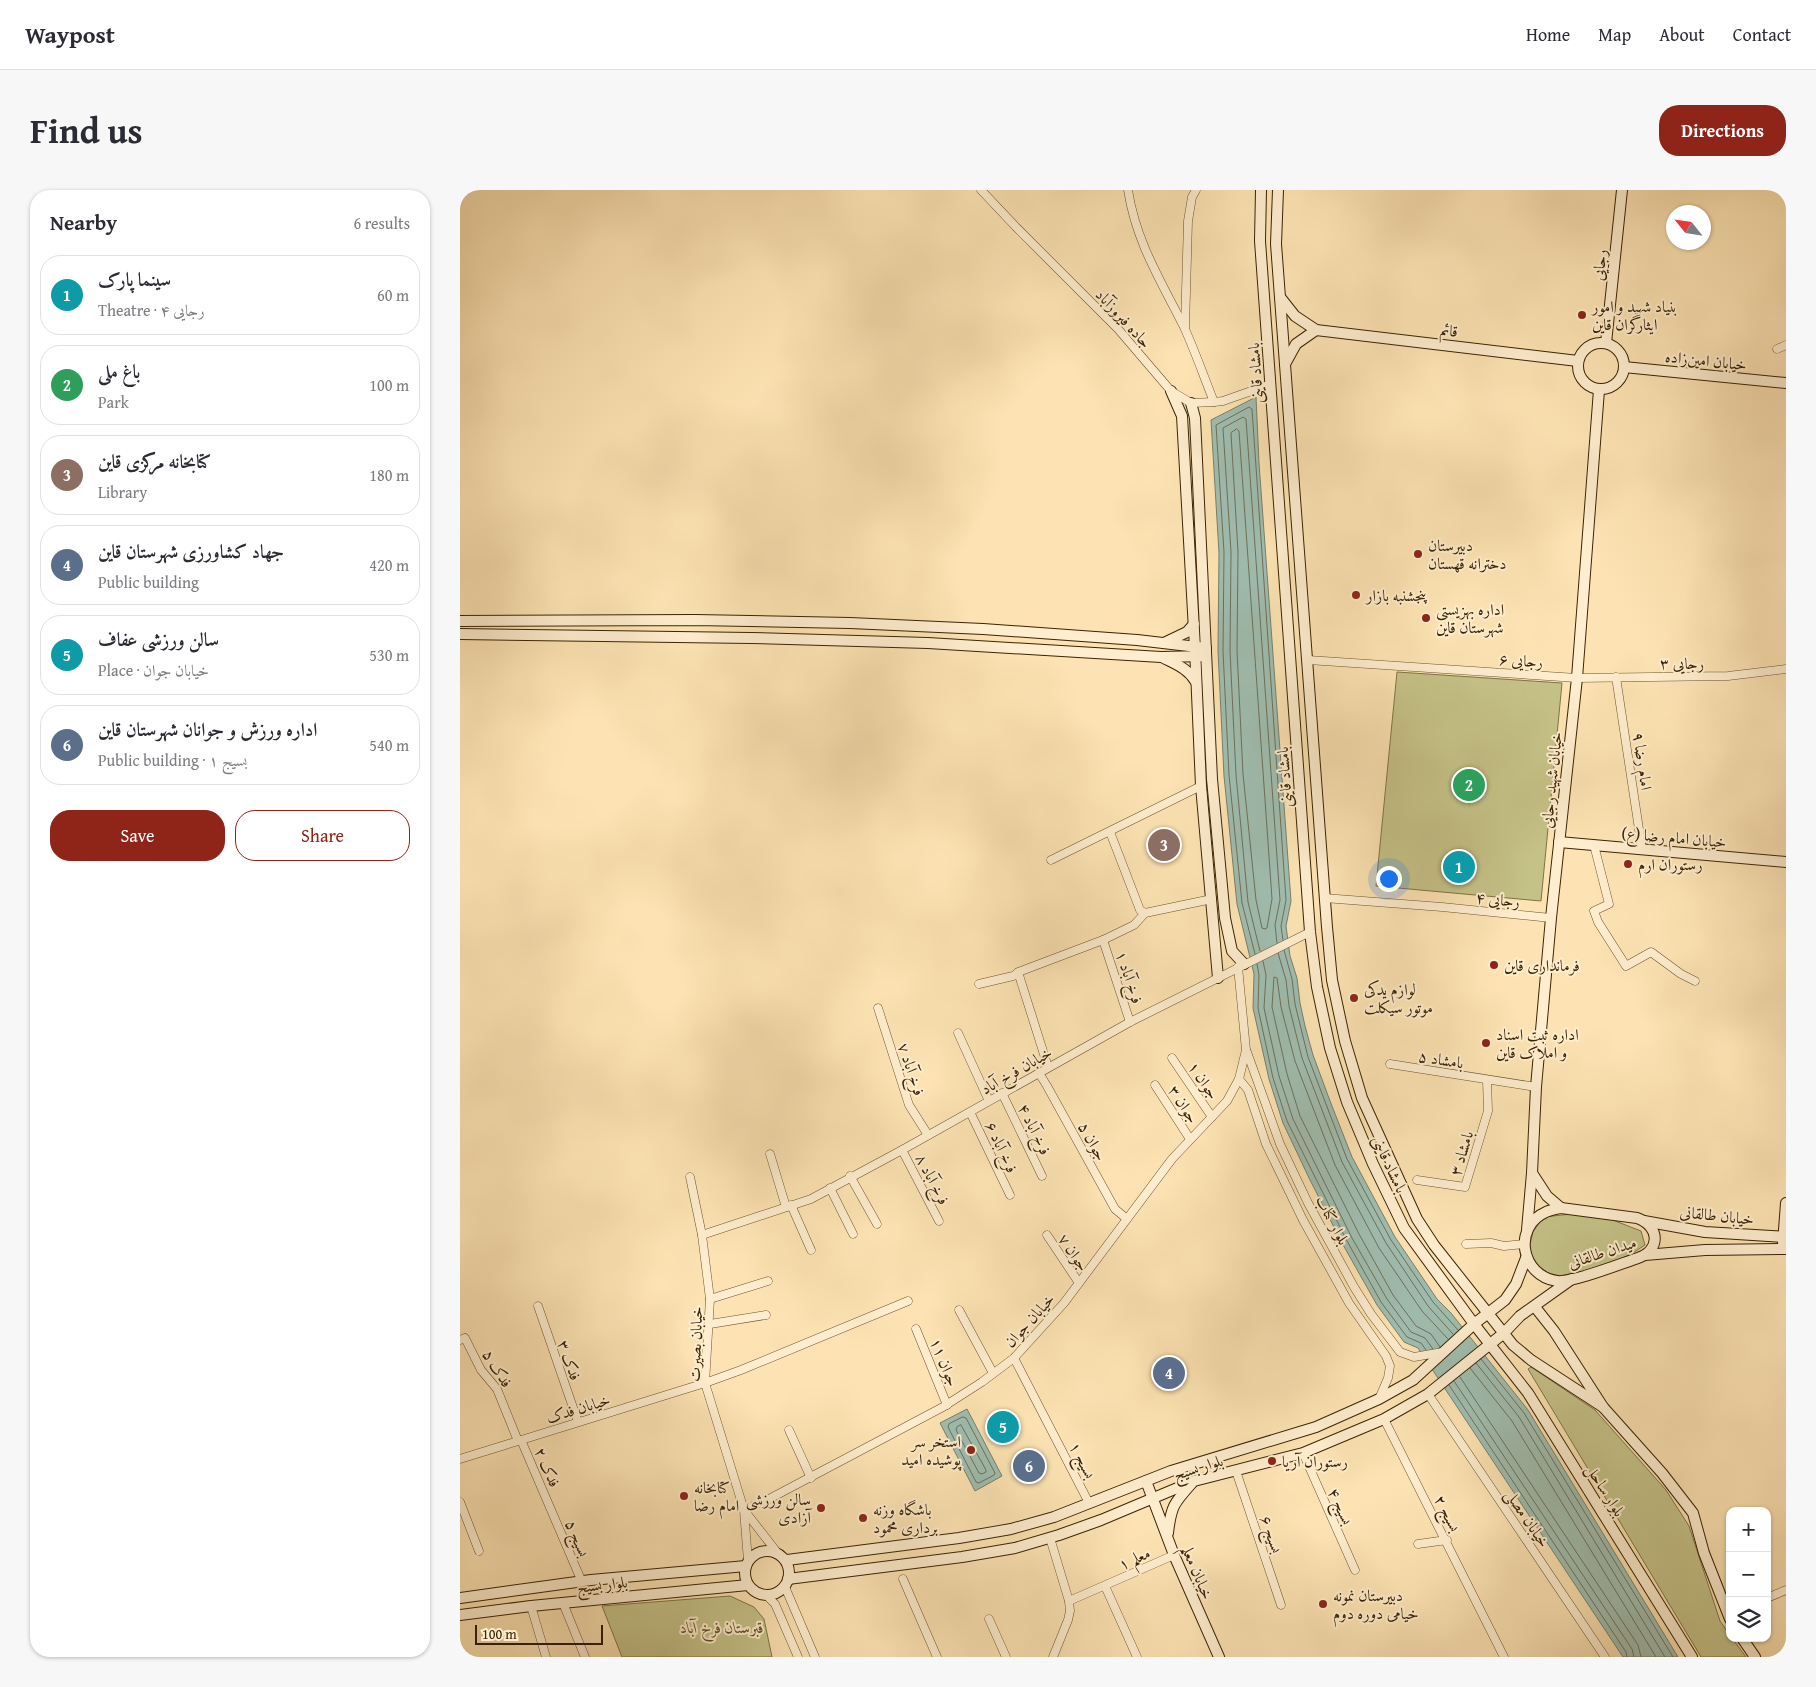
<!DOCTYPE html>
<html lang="en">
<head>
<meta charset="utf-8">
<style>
  :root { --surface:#fff; --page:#f7f7f7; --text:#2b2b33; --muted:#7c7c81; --line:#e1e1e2; --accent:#8f2418 }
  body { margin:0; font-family:"Gentium Book Plus",Amiri,serif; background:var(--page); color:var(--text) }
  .controls { position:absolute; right:15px; bottom:15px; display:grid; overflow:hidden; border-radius:10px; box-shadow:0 1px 4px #0004 }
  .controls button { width:45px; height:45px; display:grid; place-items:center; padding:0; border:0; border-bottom:1px solid var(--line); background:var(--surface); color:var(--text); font:25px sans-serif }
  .compass { position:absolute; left:1206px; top:15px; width:45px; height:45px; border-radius:50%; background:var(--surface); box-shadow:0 1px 4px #0004; rotate:300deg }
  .scale { position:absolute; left:15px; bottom:12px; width:128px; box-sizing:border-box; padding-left:5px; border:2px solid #3a2304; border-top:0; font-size:14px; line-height:18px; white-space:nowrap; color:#3a2304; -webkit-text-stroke:4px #feedce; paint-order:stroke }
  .you { position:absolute; left:928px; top:688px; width:18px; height:18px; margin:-12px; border:4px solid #fff; border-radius:50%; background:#1a73e8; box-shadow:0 0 0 8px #1a73e833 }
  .badge { display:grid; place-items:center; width:32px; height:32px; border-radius:50%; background:var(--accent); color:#fff; font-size:16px; font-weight:700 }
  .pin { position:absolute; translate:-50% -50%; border:2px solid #fff; box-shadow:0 1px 5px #0006 }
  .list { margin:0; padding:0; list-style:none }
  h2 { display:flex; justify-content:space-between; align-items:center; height:65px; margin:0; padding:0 20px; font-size:21px }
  h2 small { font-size:16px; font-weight:400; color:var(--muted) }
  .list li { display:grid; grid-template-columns:32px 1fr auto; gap:15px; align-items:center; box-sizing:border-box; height:80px; margin:0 10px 10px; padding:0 10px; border:1px solid var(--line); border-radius:20px }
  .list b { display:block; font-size:19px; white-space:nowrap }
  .list p { margin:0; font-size:16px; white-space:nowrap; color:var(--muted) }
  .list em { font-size:16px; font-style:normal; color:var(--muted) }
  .actions { display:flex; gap:10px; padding:15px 20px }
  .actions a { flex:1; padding:11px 0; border:1px solid var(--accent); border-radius:20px; text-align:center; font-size:18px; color:var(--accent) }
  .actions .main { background:var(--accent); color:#fff }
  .icon { flex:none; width:28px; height:28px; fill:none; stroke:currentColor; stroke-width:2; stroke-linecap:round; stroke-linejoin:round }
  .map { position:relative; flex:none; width:1326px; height:1467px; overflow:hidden; border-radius:20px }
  header { display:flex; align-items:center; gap:30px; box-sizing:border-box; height:70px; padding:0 25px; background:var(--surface); border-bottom:1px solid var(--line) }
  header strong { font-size:24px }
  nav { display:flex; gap:28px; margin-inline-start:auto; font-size:18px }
  .intro { display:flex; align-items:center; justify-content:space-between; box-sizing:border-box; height:120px; padding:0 30px }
  h1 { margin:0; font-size:35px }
  .button { padding:12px 22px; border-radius:20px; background:var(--accent); color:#fff; font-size:18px; font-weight:700 }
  main { display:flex; gap:30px; padding:0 30px }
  aside { flex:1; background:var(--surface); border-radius:20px; box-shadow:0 1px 4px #0004 }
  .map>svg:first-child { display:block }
  .green { fill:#c5c288; stroke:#807246 }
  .water { fill:#a0beb1; stroke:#77806c }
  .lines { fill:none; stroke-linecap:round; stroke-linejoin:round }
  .shore { stroke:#6d705a; stroke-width:1 }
  .street-casing { stroke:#6b5330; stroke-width:9 }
  .secondary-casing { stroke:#3a2304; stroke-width:12 }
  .street { stroke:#feedce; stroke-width:8 }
  .secondary { stroke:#feedce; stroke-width:10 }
  .poi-dot { fill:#8f2418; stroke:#feedce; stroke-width:2 }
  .labels { text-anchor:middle; stroke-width:4; stroke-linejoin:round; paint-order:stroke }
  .street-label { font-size:16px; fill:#3a2304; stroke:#feedce }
  .poi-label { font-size:16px; fill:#3a2304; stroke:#feedce; text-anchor:start }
  .park-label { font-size:16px; font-style:italic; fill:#5d4b25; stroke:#feedce }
</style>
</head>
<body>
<header>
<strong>Waypost</strong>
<nav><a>Home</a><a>Map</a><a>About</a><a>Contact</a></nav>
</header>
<div class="intro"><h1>Find us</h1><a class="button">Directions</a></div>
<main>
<aside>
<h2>Nearby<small>6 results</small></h2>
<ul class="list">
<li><span class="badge" style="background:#0f9aa8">1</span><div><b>سینما پارک</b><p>Theatre · رجایی ۴</p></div><em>60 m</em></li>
<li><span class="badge" style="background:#2e9e5b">2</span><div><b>باغ ملی</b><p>Park</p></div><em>100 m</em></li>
<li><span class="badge" style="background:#8d6e63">3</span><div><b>کتابخانه مرکزی قاین</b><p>Library</p></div><em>180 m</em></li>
<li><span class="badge" style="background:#5c6f8a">4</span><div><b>جهاد کشاورزی شهرستان قاین</b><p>Public building</p></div><em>420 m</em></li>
<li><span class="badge" style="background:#0f9aa8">5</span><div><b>سالن ورزشی عفاف</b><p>Place · خیابان جوان</p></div><em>530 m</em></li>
<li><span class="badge" style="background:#5c6f8a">6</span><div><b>اداره ورزش و جوانان شهرستان قاین</b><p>Public building · بسیج ۱</p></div><em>540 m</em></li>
</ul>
<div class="actions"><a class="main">Save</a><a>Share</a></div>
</aside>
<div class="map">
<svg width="1326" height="1467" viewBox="0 0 1326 1467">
  <rect width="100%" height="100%" fill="#fde3b3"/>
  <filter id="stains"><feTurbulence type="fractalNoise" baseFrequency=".004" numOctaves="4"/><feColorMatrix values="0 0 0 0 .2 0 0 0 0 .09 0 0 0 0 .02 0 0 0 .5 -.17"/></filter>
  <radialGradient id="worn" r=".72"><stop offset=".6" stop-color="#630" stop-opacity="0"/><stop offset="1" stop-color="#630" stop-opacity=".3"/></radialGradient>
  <g class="green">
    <polygon points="937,482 1102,493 1081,711 916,696"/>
    <polygon points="1112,1024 1145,1027 1181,1041 1185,1055 1170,1065 1121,1082 1100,1086 1088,1083 1074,1073 1069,1058 1073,1042 1083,1027"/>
    <polygon points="1071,1177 1135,1220 1206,1300 1229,1336 1260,1431 1270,1445 1270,1448 1272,1448 1286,1467 1241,1467 1068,1179"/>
    <polygon points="270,1406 294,1417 304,1429 312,1467 162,1467 142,1416"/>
  </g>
  <g class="water">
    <polygon points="796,207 799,273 831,711 826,736 830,766 837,788 840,813 845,836 853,865 870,911 892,967 935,1047 977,1109 991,1123 1068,1220 1218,1467 1163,1467 958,1158 944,1152 917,1115 882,1053 850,990 823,933 809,889 793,818 794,784 777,714 764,586 758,461 759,363 751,230"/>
    <polygon points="507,1219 542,1286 515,1301 480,1233"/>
  </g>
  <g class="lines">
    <g class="shore">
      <polygon points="777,239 779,241 812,709 807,738 805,739 802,738 796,710 783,584 777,461 778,362 771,243"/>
      <polyline points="824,760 832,789 835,814 848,867 887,969 931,1050 973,1112 998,1140"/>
      <polyline points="800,761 788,712 776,585 770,461 771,362 763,238 783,227 786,229 820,710 815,735 817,753"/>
      <polyline points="818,763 826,790 829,816 842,868 882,972 926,1053 968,1116 993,1144"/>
      <polyline points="795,764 782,713 769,585 763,461 764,362 756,235 789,217 792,219 826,710 821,736 823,750"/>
      <polyline points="803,771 806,785 804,818 819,886 833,929 892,1048 927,1109 951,1142 965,1148 973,1159"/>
      <polyline points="797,774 799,785 798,818 813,888 827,931 887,1051 921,1112 947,1147 961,1153 966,1160"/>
      <polyline points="980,1157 971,1144 956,1136 933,1105 899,1044 840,926 827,884 812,817 814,787 817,788 821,817 835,871 875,975 919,1058 962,1121 988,1149"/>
      <polyline points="1021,1169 1064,1223 1213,1467"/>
      <polyline points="1016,1173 1059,1227 1205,1467"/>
      <polyline points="1010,1178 1052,1231 1196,1467"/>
      <polyline points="1000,1187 1178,1455 1181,1467"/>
      <polyline points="994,1191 1172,1459 1174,1467"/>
      <polyline points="989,1195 1166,1462 1167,1467"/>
      <polygon points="503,1227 506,1228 535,1283 534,1285 519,1293 516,1292 488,1237 489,1234"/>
      <polygon points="501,1235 526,1280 526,1282 522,1284 519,1283 496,1240 497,1237"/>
    </g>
    <defs>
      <g id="street">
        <polyline points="521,0 556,37 658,139 711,201 731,213 754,212 763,211 811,194"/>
        <path d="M 668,0 C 676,52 701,91 724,137 C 735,161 744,187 754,212"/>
        <polyline points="725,137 728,31 732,7 736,0"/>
        <polyline points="1317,159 1326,155"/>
        <polyline points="848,470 1117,488 1268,486 1326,479"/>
        <polyline points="1156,487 1182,659"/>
        <polyline points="650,642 680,720 685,723"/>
        <polyline points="1134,655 1149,714 1134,721 1138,732 1166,776 1191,762 1221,784 1235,791"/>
        <polyline points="591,670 741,596"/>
        <polyline points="864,708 982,717 1091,728"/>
        <polyline points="643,750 670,832"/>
        <polyline points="558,782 588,877"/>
        <polyline points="519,794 553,786 561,781 643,750 674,735 685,723 752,709"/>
        <polyline points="418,818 449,915 468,945"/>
        <polyline points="498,843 529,911"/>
        <polyline points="787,862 820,954 848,1013 894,1097 911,1124 940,1162 954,1167 983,1162"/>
        <polyline points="712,868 752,927"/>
        <polyline points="930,874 1076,897"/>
        <polyline points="579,883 587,896 655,1019 667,1029"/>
        <polyline points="779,889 788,900 806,954 843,1030 889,1113 926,1166 930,1176 928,1188 919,1209"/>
        <polyline points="695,895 730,949"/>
        <polyline points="542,903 582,986"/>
        <polyline points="510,922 550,1005"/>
        <polyline points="442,960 479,1031"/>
        <polyline points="310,964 326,1017"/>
        <polyline points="390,986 417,1034"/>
        <polyline points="230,987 242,1045 250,1109 245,1193 284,1320 288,1371"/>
        <polyline points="957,990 1005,997 1028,921 1027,890"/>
        <polyline points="370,998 393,1044"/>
        <polyline points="331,1015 351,1060"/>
        <polyline points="242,1045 351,1009 442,960 670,832 850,742"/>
        <polyline points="587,1045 619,1093"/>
        <polyline points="1006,1054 1031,1053 1044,1056 1064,1054"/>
        <polyline points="250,1109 308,1091"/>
        <polyline points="78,1116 118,1232"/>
        <polyline points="499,1120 533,1183"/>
        <polyline points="250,1134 306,1125"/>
        <polyline points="456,1139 487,1215"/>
        <polyline points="0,1150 5,1148 21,1180 37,1199 58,1251"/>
        <polyline points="554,1168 629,1313"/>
        <polyline points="968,1204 1145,1467"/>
        <polyline points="924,1229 1044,1467"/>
        <polyline points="329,1240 351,1288"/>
        <polyline points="61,1250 122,1392"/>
        <polyline points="843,1263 895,1380"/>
        <polyline points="0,1269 245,1193 281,1180 448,1111"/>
        <polyline points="776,1281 821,1415"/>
        <polyline points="0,1312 19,1361"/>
        <polyline points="284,1320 309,1309 483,1217 522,1192 554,1168 604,1113 712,969 767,911 779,889 786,860 778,777"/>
        <polyline points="284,1320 316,1361"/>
        <polyline points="590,1348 609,1411 610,1421 608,1430 593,1467"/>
        <polyline points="958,1354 987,1350"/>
        <polyline points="443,1389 477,1467"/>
        <polyline points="645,1396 677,1467"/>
        <polyline points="325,1397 355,1467"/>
        <polyline points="305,1404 315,1414 338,1467"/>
        <polyline points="1307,1408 1326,1400"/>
        <polyline points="609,1411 714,1365"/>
        <polyline points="103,1413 125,1467"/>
        <polyline points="71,1416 86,1467"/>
        <polyline points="529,1429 546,1467"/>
      </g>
      <g id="secondary">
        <polyline points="801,0 800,51 850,742 857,797 870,858 887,912 913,974 944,1038 1014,1134 1068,1203 1232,1467"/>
        <polyline points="818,0 816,54 867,737 872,790 885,851 902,908 957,1029 974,1055 1053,1155 1071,1170 1143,1217"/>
        <polyline points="820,107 835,126 856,140 1118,171"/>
        <circle cx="1141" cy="176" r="23"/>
        <polyline points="1146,153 1162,0"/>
        <polyline points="825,174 836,154 856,140"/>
        <polyline points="1164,177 1326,193"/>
        <polyline points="711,201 722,226 735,458 741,596 758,788"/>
        <polyline points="731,213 735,228 752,589 765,728 772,761 784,774"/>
        <polyline points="0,431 235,430 390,433 523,439 677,450 746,458"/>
        <polyline points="0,444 291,448 468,453 701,467 746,466"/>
        <polyline points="704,453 727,442 734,434"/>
        <path d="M 702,467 C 715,474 728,478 736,492"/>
        <polyline points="1099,652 1326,672"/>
        <polyline points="1072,983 1087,1006 1101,1018"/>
        <path d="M 1101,1018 L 1177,1028 C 1200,1036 1201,1060 1178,1068 C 1160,1074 1112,1093 1097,1091 C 1061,1086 1052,1037 1086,1022 C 1090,1020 1096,1019 1101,1018 Z"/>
        <polyline points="1184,1031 1245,1042 1326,1047"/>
        <polyline points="1067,1040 1072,983 1076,897 1091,728 1117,488 1139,200"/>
        <polyline points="1323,1053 1326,1013"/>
        <polyline points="1185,1065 1245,1060 1326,1059"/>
        <polyline points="1075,1117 1094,1141 1143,1217 1202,1283 1233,1323 1244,1363 1270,1429"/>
        <polyline points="686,1291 714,1365 759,1467"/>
        <path d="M 708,1343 C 711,1316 714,1313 732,1293"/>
        <circle cx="307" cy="1383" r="22"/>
        <polyline points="327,1370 499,1348 551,1339 594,1327 711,1281 856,1237 919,1209 953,1190 1014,1134 1045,1110 1056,1094 1066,1068"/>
        <polyline points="328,1389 502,1367 555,1358 599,1345 641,1330 734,1291 843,1263 924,1229 968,1204 1044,1143 1060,1126 1112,1089"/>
        <polyline points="0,1408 131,1390 286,1376"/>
        <polyline points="0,1425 71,1416 288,1395"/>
        <polyline points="1282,1448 1295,1467"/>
      </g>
    </defs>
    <use href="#street" class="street-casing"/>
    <use href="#secondary" class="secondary-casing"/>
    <use href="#street" class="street"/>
    <use href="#secondary" class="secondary"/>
  </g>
  <g class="poi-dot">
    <circle cx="1122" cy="125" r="5"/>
    <circle cx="958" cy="364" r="5"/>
    <circle cx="896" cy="405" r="5"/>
    <circle cx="966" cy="428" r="5"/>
    <circle cx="1168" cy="674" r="5"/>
    <circle cx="1034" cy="775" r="5"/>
    <circle cx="894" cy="808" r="5"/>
    <circle cx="1026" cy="853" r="5"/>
    <circle cx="511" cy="1260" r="5"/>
    <circle cx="812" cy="1271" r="5"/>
    <circle cx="224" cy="1306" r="5"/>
    <circle cx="361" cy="1318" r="5"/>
    <circle cx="403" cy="1328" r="5"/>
    <circle cx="863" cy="1414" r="5"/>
  </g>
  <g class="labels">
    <g class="street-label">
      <text transform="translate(1139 75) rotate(-84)" y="6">رجایی</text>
      <text transform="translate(664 128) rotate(47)" y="6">جاده فیروزآباد</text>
      <text transform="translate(989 140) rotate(7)" y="6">قائم</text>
      <text transform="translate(1246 170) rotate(6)" y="6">خیابان امین‌زاده</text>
      <text transform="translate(795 183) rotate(-94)" y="6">بامشاد قاینی</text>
      <text transform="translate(1061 470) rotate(4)" y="6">رجایی ۶</text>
      <text x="1222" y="479">رجایی ۳</text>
      <text transform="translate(1183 571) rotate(82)" y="6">امام رضا ۹</text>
      <text transform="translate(824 587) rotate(-94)" y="6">بامشاد قاینی</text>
      <text transform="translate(1091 590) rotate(-84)" y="6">خیابان شهید رجایی</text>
      <text transform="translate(1214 647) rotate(5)" y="6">خیابان امام رضا (ع)</text>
      <text transform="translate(1038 709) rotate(6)" y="6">رجایی ۴</text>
      <text transform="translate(670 787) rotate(72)" y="6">فرخ آباد ۱</text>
      <text transform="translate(981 869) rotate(9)" y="6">بامشاد ۵</text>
      <text transform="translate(452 879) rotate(72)" y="6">فرخ آباد ۷</text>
      <text transform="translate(556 880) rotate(-30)" y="6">خیابان فرخ آباد</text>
      <text transform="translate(744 890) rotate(56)" y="6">جوان ۱</text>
      <text transform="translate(724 914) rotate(57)" y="6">جوان ۳</text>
      <text transform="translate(575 939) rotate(64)" y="6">فرخ آباد ۴</text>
      <text transform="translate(633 951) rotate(61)" y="6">جوان ۵</text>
      <text transform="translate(542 957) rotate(65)" y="6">فرخ آباد ۶</text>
      <text transform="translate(1001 963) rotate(-73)" y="6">بامشاد ۳</text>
      <text transform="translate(930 974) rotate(65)" y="6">بامشاد قاینی</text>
      <text transform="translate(473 989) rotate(63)" y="6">فرخ آباد ۸</text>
      <text transform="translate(1257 1025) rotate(6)" y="6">خیابان طالقانی</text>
      <text transform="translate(873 1030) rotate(62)" y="6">بلوار کتاب</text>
      <text transform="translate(614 1062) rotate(56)" y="6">جوان ۷</text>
      <text transform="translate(1142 1062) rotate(-18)" y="6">میدان طالقانی</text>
      <text transform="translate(569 1130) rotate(-48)" y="6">خیابان جوان</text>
      <text transform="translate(235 1154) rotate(-88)" y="6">خیابان بصیرت</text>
      <text transform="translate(110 1170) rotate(71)" y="6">فدک ۳</text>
      <text transform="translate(485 1172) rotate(68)" y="6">جوان ۱۱</text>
      <text transform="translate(38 1178) rotate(58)" y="6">فدک ۵</text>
      <text transform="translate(118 1218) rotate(-17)" y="6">خیابان فدک</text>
      <text transform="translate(623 1270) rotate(63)" y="6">بسیج ۱</text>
      <text transform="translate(88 1277) rotate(67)" y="6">فدک ۲</text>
      <text transform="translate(738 1277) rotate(-17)" y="6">بلوار بسیج</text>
      <text transform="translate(1146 1300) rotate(58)" y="6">بلوار ساحل</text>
      <text transform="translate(881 1316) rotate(66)" y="6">بسیج ۴</text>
      <text transform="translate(988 1323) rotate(63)" y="6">بسیج ۲</text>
      <text transform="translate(1068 1328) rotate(56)" y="6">خیابان مصلی</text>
      <text transform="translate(812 1344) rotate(71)" y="6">بسیج ۶</text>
      <text transform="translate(118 1348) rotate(67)" y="6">بسیج ۵</text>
      <text transform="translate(674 1368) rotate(-24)" y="6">معلم ۱</text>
      <text transform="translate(738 1382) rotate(67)" y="6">خیابان معلم</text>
      <text transform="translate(142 1394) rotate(-6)" y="6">بلوار بسیج</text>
    </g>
    <g class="poi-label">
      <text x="1132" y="122">بنیاد شهید و امور<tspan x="1132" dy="18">ایثارگران قاین</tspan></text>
      <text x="968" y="361">دبیرستان<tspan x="968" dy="18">دخترانه قهستان</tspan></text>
      <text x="906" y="411">پنجشنبه بازار</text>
      <text x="976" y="425">اداره بهزیستی<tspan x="976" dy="18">شهرستان قاین</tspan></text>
      <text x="1178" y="680">رستوران ارم</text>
      <text x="1044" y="781">فرمانداری قاین</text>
      <text x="904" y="805">لوازم یدکی<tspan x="904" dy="18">موتور سیکلت</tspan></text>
      <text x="1036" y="850">اداره ثبت اسناد<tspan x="1036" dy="18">و املاک قاین</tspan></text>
      <text x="501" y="1257" text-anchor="end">استخر سر<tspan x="501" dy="18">پوشیده امید</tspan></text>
      <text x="822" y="1277">رستوران آریا</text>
      <text x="234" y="1303">کتابخانه<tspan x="234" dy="18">امام رضا</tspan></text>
      <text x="351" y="1315" text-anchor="end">سالن ورزشی<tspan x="351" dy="18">آزادی</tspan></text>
      <text x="413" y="1325">باشگاه وزنه<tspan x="413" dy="18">برداری محمود</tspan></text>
      <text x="873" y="1411">دبیرستان نمونه<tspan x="873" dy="18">خیامی دوره دوم</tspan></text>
    </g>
    <g class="park-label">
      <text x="262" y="1443">قبرستان فرخ آباد</text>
    </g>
  </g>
  <rect width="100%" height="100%" filter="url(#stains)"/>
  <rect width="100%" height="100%" fill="url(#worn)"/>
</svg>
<div class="controls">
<button>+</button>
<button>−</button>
<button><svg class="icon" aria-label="layers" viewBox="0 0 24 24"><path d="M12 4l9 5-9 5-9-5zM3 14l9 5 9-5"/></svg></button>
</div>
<svg class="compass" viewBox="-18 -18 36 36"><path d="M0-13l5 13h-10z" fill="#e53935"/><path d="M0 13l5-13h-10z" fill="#7c7c81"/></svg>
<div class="scale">100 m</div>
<div class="you"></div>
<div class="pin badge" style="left:999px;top:677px;background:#0f9aa8">1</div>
<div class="pin badge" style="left:1009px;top:595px;background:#2e9e5b">2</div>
<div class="pin badge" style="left:704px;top:655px;background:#8d6e63">3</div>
<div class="pin badge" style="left:709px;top:1183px;background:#5c6f8a">4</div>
<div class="pin badge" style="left:543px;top:1237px;background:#0f9aa8">5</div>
<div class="pin badge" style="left:569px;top:1276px;background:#5c6f8a">6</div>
</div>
</main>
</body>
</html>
